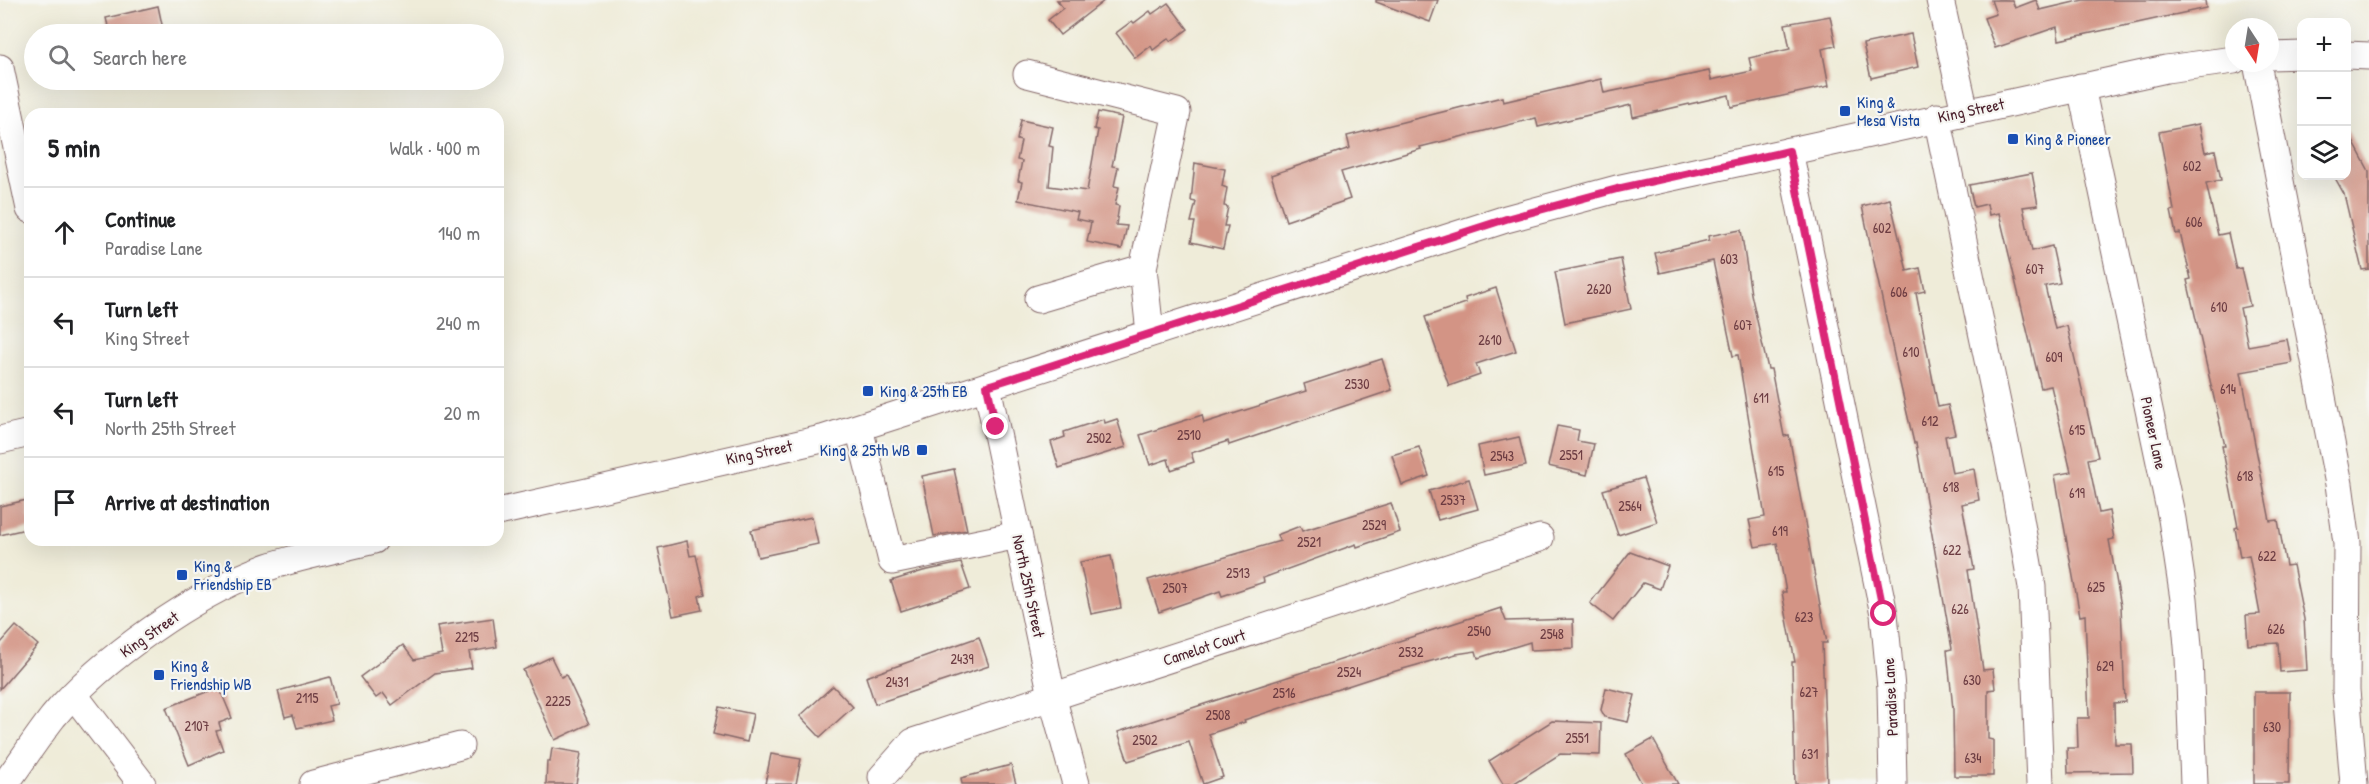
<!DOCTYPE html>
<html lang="en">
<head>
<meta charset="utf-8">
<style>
  :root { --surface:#fff; --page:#f2f2f2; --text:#202124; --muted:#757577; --line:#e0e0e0 }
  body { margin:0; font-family:"Patrick Hand",sans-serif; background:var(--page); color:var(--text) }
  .controls { position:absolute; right:18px; top:18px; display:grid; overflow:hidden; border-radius:12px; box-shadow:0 6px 24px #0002 }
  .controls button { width:54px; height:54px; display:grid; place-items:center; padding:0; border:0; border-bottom:2px solid var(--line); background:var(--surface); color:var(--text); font:30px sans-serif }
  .compass { position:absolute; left:2225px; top:18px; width:54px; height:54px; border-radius:50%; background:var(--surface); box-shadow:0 6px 24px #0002; rotate:168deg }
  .stop { position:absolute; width:18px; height:18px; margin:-14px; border:4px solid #db2777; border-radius:50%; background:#fff }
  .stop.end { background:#db2777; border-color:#fff; box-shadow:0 2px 6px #0008 }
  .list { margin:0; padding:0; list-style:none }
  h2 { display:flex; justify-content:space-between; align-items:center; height:78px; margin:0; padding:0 24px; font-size:26px }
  h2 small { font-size:20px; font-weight:400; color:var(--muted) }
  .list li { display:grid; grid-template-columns:39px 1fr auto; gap:18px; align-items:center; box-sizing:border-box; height:90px; padding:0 24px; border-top:2px solid var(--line) }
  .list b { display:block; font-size:22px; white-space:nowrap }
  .list p { margin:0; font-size:20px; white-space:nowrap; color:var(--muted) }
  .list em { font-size:20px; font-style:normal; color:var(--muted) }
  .icon { flex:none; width:33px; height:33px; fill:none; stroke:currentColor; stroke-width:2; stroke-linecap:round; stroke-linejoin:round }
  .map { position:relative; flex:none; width:2369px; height:784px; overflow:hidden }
  .search { position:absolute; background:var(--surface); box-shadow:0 6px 24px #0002; left:24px; top:24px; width:480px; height:66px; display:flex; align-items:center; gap:15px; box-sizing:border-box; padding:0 21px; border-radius:33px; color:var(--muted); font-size:22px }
  .panel { position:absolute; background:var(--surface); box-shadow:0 6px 24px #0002; left:24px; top:108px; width:480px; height:438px; border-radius:18px }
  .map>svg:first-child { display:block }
  .building { fill:#d39485 }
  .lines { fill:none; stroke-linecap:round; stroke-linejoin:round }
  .minor-casing { stroke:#846768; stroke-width:29 }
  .minor { stroke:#fff; stroke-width:27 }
  .route { stroke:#db2777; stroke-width:8 }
  .transit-dot { fill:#1a4fb4; stroke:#f6f6f2; stroke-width:2 }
  .labels { text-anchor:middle; stroke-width:4.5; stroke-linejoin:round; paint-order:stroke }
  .number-label { font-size:14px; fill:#6c3c42 }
  .transit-label { font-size:16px; fill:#164399; stroke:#f6f6f2; text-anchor:start }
  .street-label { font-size:16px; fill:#4a1f2b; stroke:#f6f6f2 }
</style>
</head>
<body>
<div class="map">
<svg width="2369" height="784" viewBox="0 0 2369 784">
  <rect width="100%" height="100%" fill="#f6f6f2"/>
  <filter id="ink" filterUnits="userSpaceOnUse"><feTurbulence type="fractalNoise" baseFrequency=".0167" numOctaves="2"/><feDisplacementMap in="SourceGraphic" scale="12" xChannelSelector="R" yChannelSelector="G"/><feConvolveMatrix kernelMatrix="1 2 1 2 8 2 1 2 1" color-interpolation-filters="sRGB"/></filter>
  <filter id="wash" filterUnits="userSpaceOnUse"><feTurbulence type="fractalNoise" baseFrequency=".008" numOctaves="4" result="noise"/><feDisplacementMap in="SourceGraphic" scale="24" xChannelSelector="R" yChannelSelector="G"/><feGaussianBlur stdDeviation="1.35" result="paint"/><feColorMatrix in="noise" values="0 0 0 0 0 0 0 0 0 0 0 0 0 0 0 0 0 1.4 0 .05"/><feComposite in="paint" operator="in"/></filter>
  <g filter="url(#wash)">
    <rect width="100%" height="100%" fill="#efecd9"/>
    <g id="blocks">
      <g class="building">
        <polygon points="1057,0 1105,0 1060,35 1048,20 1063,8"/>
        <polygon points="1376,0 1438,0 1430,22 1376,2"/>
        <polygon points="1991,0 2012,0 2015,8 2036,0 2040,10 2083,0 2205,0 2206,8 2059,40 2057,27 1995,48 1984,18 1996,14"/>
        <polygon points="1168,3 1188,29 1171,41 1169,38 1153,50 1151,46 1135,58 1116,33 1132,21 1134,23 1150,11 1152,14"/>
        <polygon points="158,6 164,34 110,34 106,18"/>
        <polygon points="1830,16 1836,46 1822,49 1829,86 1731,107 1729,95 1633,117 1631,105 1538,127 1536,118 1420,147 1421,149 1341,172 1350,199 1286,221 1271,175 1350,148 1347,136 1502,97 1503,102 1601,79 1604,93 1709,71 1711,80 1752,71 1749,58 1790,49 1785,24"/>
        <polygon points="1911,34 1918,67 1871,78 1863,44"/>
        <polygon points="1098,112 1122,117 1112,166 1118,167 1114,186 1119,187 1115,205 1119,206 1116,225 1127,226 1122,249 1087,242 1091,222 1076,219 1078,212 1018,200 1022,182 1018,181 1022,161 1017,160 1021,141 1017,140 1021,120 1053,127 1049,146 1053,147 1049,186 1087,191 1098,130 1094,129"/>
        <polygon points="2199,124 2205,152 2215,150 2221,180 2206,183 2218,235 2228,233 2236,269 2241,268 2250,306 2240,308 2248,346 2287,339 2292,363 2241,372 2270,521 2278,520 2286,566 2293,565 2304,619 2307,670 2280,672 2278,643 2248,645 2246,615 2260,614 2249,555 2240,557 2235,528 2238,527 2222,446 2225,446 2187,280 2191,279 2180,233 2176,234 2171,211 2174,210 2159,132"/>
        <polygon points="2346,128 2369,171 2369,269 2362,270 2344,194 2334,176 2346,176"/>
        <polygon points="1195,163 1225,169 1222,186 1227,188 1224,206 1228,207 1224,226 1228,226 1223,249 1191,242 1195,222 1191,222 1196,202 1191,201"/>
        <polygon points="2032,173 2038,205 2023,207 2032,251 2052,246 2060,283 2045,286 2055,329 2067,326 2098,457 2088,459 2099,513 2109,511 2114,539 2109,540 2121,606 2125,702 2114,703 2115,744 2132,744 2133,772 2068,773 2067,748 2078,748 2077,718 2089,718 2085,615 2080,616 2055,475 2071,472 2051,386 2041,388 1999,213 1989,215 1987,204 1974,207 1969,185"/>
        <polygon points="1890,199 1907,271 1920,268 1925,291 1916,293 1938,407 1948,405 1955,434 1945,436 1952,473 1974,469 1979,500 1962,504 1974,569 1968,570 1983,670 1993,669 1995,689 1988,690 1988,739 1993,740 1993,776 1954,776 1953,709 1947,650 1952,649 1916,443 1914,443 1900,383 1862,206"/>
        <polygon points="1741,230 1751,294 1768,369 1771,369 1784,436 1789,435 1827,643 1822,643 1827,784 1795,784 1792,662 1795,662 1782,592 1786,592 1777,543 1755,547 1749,520 1765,517 1738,355 1733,356 1713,261 1660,273 1655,253 1709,240 1708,236"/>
        <polygon points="1621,259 1631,309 1565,323 1555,272"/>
        <polygon points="1496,288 1516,351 1476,364 1480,375 1449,386 1425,317 1466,303 1465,298"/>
        <polygon points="1382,359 1392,390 1229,445 1228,441 1191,453 1194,462 1171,470 1168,459 1150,465 1140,435 1202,415 1204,423 1306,391 1304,384"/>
        <polygon points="1104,419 1105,423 1117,419 1126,447 1059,468 1051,442 1065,437 1064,432"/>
        <polygon points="1557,426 1579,430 1577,441 1594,444 1587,475 1548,466"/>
        <polygon points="1519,437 1526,466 1484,475 1478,446"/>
        <polygon points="1419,447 1429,476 1402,485 1392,455"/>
        <polygon points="954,469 967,530 934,536 922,476"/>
        <polygon points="1643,478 1657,522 1618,535 1603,490"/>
        <polygon points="1469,479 1478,509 1438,520 1429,491"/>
        <polygon points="27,500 30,528 0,535 0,506"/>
        <polygon points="1391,503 1400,532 1357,547 1356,544 1263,578 1264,582 1222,596 1220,591 1159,612 1148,580 1280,541 1277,535 1300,526 1302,531"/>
        <polygon points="812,517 818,544 758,557 751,530"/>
        <polygon points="687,541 690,556 696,555 705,594 699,596 702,610 673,616 658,548"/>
        <polygon points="1630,552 1668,566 1660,589 1643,583 1613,621 1590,603"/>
        <polygon points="1111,556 1121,608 1091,614 1080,562"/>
        <polygon points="961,563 970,589 901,611 891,581 923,571"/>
        <polygon points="1501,608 1506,621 1573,619 1574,648 1531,650 1530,642 1478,658 1476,651 1456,654 1378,676 1244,720 1245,722 1209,734 1223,777 1203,784 1189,742 1128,761 1118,732"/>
        <polygon points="493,618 497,647 469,652 472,668 435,673 392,705 383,693 376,698 360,677 403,645 414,660 442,654 437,626"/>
        <polygon points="16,626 38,645 0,689 0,644"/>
        <polygon points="979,637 989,666 875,704 866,677"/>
        <polygon points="551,657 561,677 566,675 589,724 555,740 523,670"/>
        <polygon points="330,677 337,704 328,706 332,720 297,728 293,715 285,717 278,691"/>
        <polygon points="833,686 853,707 820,737 800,716"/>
        <polygon points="219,687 232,718 219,723 221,730 216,731 223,750 189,765 166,708"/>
        <polygon points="1606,688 1635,695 1628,722 1605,717 1601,710"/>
        <polygon points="2254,692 2290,692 2289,784 2254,784"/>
        <polygon points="719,707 753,714 747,742 713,734"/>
        <polygon points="1552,721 1601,723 1600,755 1560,754 1513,784 1503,784 1489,761"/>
        <polygon points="1653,739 1678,784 1642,784 1626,754"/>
        <polygon points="552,748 581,753 576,784 546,784 547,761 550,762"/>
        <polygon points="771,754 801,759 796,784 765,784"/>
        <polygon points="1011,765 1016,784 962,784 961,778"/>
      </g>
    </g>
  </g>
  <g filter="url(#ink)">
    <use href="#blocks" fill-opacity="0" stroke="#846768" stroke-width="1.5"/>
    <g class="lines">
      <defs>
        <g id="minor">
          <polyline points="1940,0 1965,112"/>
          <polyline points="2346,55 2369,56"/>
          <polyline points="2270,56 2302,55"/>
          <polyline points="2257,63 2339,484 2347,543 2346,690 2354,784"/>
          <polyline points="0,68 30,209"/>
          <polyline points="1027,74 1177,112 1143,268 1150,333"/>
          <polyline points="2081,87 2172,519 2184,599 2189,658 2194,784"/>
          <polyline points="1937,117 2013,479 2032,587 2040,784"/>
          <polyline points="1789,151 1884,614 1891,688 1893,784"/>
          <polyline points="1038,299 1143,268"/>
          <polyline points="987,386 1052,696 1076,784"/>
          <polyline points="859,428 892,561 1018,535"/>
          <polyline points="0,440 30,433"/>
          <polyline points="498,512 822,439 1506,219 1617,189 2166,69 2234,60"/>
          <polyline points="74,695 142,784"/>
          <polyline points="882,777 913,742 1540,538"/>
          <path d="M 5,784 C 21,762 36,739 53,717 C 101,659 197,592 268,567 C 303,555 339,549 374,540"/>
          <polyline points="313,784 460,746"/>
        </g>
      </defs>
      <use href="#minor" class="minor-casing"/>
      <use href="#minor" class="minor"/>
    </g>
  </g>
  <g class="lines" filter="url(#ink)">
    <polyline class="route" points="996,427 987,386 1000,382 1506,219 1617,189 1789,151 1884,614"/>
  </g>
  <g class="transit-dot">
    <rect x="1839" y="105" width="12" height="12" rx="3"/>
    <rect x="2007" y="133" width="12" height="12" rx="3"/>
    <rect x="862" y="385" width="12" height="12" rx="3"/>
    <rect x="916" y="444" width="12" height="12" rx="3"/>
    <rect x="176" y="569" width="12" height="12" rx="3"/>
    <rect x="153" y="669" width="12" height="12" rx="3"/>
  </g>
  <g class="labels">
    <g class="number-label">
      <text x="2192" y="171">602</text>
      <text x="2194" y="227">606</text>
      <text x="1882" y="233">602</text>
      <text x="1729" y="264">603</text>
      <text x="2035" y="274">607</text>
      <text x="1599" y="294">2620</text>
      <text x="1899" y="297">606</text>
      <text x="2219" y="312">610</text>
      <text x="1743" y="330">607</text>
      <text x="1490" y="345">2610</text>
      <text x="1911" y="357">610</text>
      <text x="2054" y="362">609</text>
      <text x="1357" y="389">2530</text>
      <text x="2228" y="394">614</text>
      <text x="1761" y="403">611</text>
      <text x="1930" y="426">612</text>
      <text x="2077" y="435">615</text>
      <text x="1189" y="440">2510</text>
      <text x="1099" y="443">2502</text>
      <text x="1571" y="460">2551</text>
      <text x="1502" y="461">2543</text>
      <text x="1776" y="476">615</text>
      <text x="2245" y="481">618</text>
      <text x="1951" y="492">618</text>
      <text x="2077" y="498">619</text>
      <text x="1453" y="505">2537</text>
      <text x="1630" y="511">2564</text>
      <text x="1374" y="530">2529</text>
      <text x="1780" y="536">619</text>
      <text x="1309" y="547">2521</text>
      <text x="1952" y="555">622</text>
      <text x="2267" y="561">622</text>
      <text x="1238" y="578">2513</text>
      <text x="2096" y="592">625</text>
      <text x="1175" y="593">2507</text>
      <text x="1960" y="614">626</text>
      <text x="1804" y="622">623</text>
      <text x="2276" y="634">626</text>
      <text x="1479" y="636">2540</text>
      <text x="1552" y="639">2548</text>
      <text x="467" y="642">2215</text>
      <text x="1411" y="657">2532</text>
      <text x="962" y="664">2439</text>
      <text x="2105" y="671">629</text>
      <text x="1349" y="677">2524</text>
      <text x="1972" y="685">630</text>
      <text x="897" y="687">2431</text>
      <text x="1809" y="697">627</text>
      <text x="1284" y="698">2516</text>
      <text x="307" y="703">2115</text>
      <text x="558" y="706">2225</text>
      <text x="1218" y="720">2508</text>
      <text x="197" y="731">2107</text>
      <text x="2272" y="732">630</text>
      <text x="1577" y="743">2551</text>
      <text x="1145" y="745">2502</text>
      <text x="1810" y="759">631</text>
      <text x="1973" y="763">634</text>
    </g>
    <g class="transit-label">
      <text x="1857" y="108">King &amp;<tspan x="1857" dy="18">Mesa Vista</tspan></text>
      <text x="2025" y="145">King &amp; Pioneer</text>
      <text x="880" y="397">King &amp; 25th EB</text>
      <text x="910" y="456" text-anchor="end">King &amp; 25th WB</text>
      <text x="194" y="572">King &amp;<tspan x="194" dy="18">Friendship EB</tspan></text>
      <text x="171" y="672">King &amp;<tspan x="171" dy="18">Friendship WB</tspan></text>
    </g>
    <g class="street-label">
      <text transform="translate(1971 110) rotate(-12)" y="6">King Street</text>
      <text transform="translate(2154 433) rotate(78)" y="6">Pioneer Lane</text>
      <text transform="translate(759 452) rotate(-12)" y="6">King Street</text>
      <text transform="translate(1029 586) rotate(78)" y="6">North 25th Street</text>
      <text transform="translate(149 634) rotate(-35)" y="6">King Street</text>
      <text transform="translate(1204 647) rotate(-18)" y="6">Camelot Court</text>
      <text transform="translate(1890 697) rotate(-93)" y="6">Paradise Lane</text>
    </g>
  </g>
</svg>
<div class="controls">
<button>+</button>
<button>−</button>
<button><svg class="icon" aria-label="layers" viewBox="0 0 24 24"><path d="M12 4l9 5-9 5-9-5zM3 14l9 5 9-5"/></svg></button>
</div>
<svg class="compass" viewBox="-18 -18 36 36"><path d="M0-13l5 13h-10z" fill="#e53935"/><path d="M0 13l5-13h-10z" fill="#757577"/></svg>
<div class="stop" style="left:1884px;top:614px"></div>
<div class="stop end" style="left:996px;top:427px"></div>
<div class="search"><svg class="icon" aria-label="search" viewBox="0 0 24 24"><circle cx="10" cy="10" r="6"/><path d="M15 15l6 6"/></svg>Search here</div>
<section class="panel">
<h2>5 min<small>Walk · 400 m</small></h2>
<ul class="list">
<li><svg class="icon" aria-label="ahead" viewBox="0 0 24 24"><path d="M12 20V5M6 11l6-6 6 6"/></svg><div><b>Continue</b><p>Paradise Lane</p></div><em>140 m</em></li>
<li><svg class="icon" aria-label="left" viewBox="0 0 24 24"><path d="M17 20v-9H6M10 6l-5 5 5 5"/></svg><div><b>Turn left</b><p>King Street</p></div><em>240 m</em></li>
<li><svg class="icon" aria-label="left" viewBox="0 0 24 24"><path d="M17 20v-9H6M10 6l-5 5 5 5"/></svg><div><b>Turn left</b><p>North 25th Street</p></div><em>20 m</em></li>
<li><svg class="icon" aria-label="arrive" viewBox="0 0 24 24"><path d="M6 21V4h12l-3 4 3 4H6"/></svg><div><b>Arrive at destination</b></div></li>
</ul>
</section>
</div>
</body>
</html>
